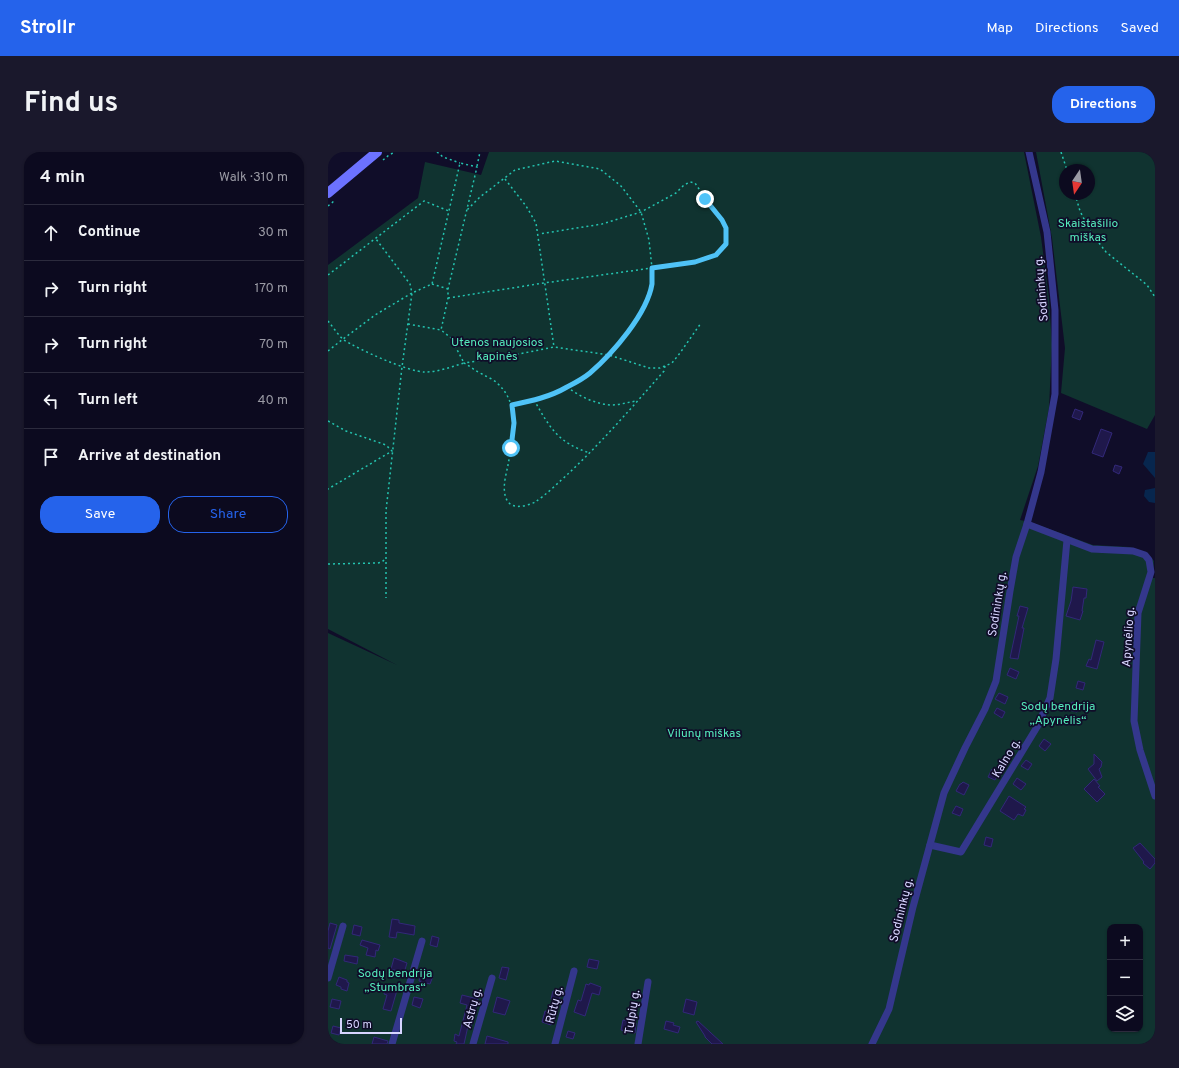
<!DOCTYPE html>
<html lang="en">
<head>
<meta charset="utf-8">
<style>
  :root { --surface:#0c0a1f; --page:#1a182c; --text:#f1f3f6; --muted:#9a9aa4; --line:#2c2b3d; --accent:#2563eb }
  body { margin:0; font-family:Overpass,sans-serif; background:var(--page); color:var(--text) }
  .controls { position:absolute; right:12px; bottom:12px; display:grid; overflow:hidden; border-radius:8px; box-shadow:0 1px 3px #0004 }
  .controls button { width:36px; height:36px; display:grid; place-items:center; padding:0; border:0; border-bottom:1px solid var(--line); background:var(--surface); color:var(--text); font:20px sans-serif }
  .compass { position:absolute; left:731px; top:12px; width:36px; height:36px; border-radius:50%; background:var(--surface); box-shadow:0 1px 3px #0004; rotate:193deg }
  .scale { position:absolute; left:12px; bottom:10px; width:62px; box-sizing:border-box; padding-left:4px; border:2px solid #d7d5ff; border-top:0; font-size:11px; line-height:14px; white-space:nowrap; color:#d7d5ff; -webkit-text-stroke:3px #100d29; paint-order:stroke }
  .stop { position:absolute; width:12px; height:12px; margin:-9px; border:3px solid #4fc3f7; border-radius:50%; background:#fff }
  .stop.end { background:#4fc3f7; border-color:#fff; box-shadow:0 1px 4px #0008 }
  .list { margin:0; padding:0; list-style:none }
  h2 { display:flex; justify-content:space-between; align-items:center; height:52px; margin:0; padding:0 16px; font-size:17px }
  h2 small { font-size:13px; font-weight:400; color:var(--muted) }
  .list li { display:grid; grid-template-columns:26px 1fr auto; gap:12px; align-items:center; box-sizing:border-box; height:56px; padding:0 16px; border-top:1px solid var(--line) }
  .list b { display:block; font-size:15px; white-space:nowrap }
  .list em { font-size:13px; font-style:normal; color:var(--muted) }
  .actions { display:flex; gap:8px; padding:12px 16px }
  .actions a { flex:1; padding:9px 0; border:1px solid var(--accent); border-radius:16px; text-align:center; font-size:14px; color:var(--accent) }
  .actions .main { background:var(--accent); color:#fff }
  .icon { flex:none; width:22px; height:22px; fill:none; stroke:currentColor; stroke-width:2; stroke-linecap:round; stroke-linejoin:round }
  .map { position:relative; flex:none; width:827px; height:892px; overflow:hidden; border-radius:16px }
  header { display:flex; align-items:center; gap:24px; box-sizing:border-box; height:56px; padding:0 20px; background:var(--accent); color:#fff }
  header strong { font-size:19px }
  nav { display:flex; gap:22px; margin-inline-start:auto; font-size:14px }
  .intro { display:flex; align-items:center; justify-content:space-between; box-sizing:border-box; height:96px; padding:0 24px }
  h1 { margin:0; font-size:28px }
  .button { padding:10px 18px; border-radius:16px; background:var(--accent); color:#fff; font-size:14px; font-weight:700 }
  main { display:flex; gap:24px; padding:0 24px }
  aside { flex:1; background:var(--surface); border-radius:16px; box-shadow:0 1px 3px #0004 }
  .map>svg:first-child { display:block }
  .green { fill:#103330; fill-rule:evenodd }
  .water { fill:#07264e }
  .building { fill:#1f184b; stroke:#322879 }
  .lines { fill:none; stroke-linecap:round; stroke-linejoin:round }
  .path { stroke:#24c4b0; stroke-width:1.5; stroke-dasharray:2 3; stroke-linecap:butt }
  .minor { stroke:#34378c; stroke-width:7 }
  .secondary { stroke:#6c72ff; stroke-width:10 }
  .route { stroke:#4fc3f7; stroke-width:5 }
  .labels { text-anchor:middle; stroke-width:3.5; stroke-linejoin:round; paint-order:stroke }
  .park-label { font-size:12px; fill:#55ebbb; stroke:#100d29 }
  .street-label { font-size:12px; fill:#d7d5ff; stroke:#100d29 }
</style>
</head>
<body>
<header>
<strong>Strollr</strong>
<nav><a>Map</a><a>Directions</a><a>Saved</a></nav>
</header>
<div class="intro"><h1>Find us</h1><a class="button">Directions</a></div>
<main>
<aside>
<h2>4 min<small>Walk · 310 m</small></h2>
<ul class="list">
<li><svg class="icon" aria-label="ahead" viewBox="0 0 24 24"><path d="M12 20V5M6 11l6-6 6 6"/></svg><div><b>Continue</b></div><em>30 m</em></li>
<li><svg class="icon" aria-label="right" viewBox="0 0 24 24"><path d="M7 20v-9h11M14 6l5 5-5 5"/></svg><div><b>Turn right</b></div><em>170 m</em></li>
<li><svg class="icon" aria-label="right" viewBox="0 0 24 24"><path d="M7 20v-9h11M14 6l5 5-5 5"/></svg><div><b>Turn right</b></div><em>70 m</em></li>
<li><svg class="icon" aria-label="left" viewBox="0 0 24 24"><path d="M17 20v-9H6M10 6l-5 5 5 5"/></svg><div><b>Turn left</b></div><em>40 m</em></li>
<li><svg class="icon" aria-label="arrive" viewBox="0 0 24 24"><path d="M6 21V4h12l-3 4 3 4H6"/></svg><div><b>Arrive at destination</b></div></li>
</ul>
<div class="actions"><a class="main">Save</a><a>Share</a></div>
</aside>
<div class="map">
<svg width="827" height="892" viewBox="0 0 827 892">
  <rect width="100%" height="100%" fill="#100d29"/>
  <g class="green">
    <path d="M 161,0 L 696,0 L 713,85 L 721,146 L 724,193 L 721,256 L 710,314 L 692,368 L 702,370 L 765,393 L 802,395 L 820,402 L 826,409 L 825,426 L 827,426 L 827,892 L 0,892 L 0,481 L 69,513 L 0,477 L 0,113 L 90,46 L 97,10 L 153,23 ZM 782,775 L 812,775 L 812,877 L 782,877 Z"/>
    <path d="M 708,0 L 827,0 L 827,263 L 819,277 L 733,241 L 737,196 L 724,86 ZM 737,18 L 761,18 L 761,42 L 737,42 Z"/>
  </g>
  <g class="water">
    <polygon points="820,300 827,300 827,326 815,312"/>
    <polygon points="827,336 827,351 821,350 816,344 817,338"/>
  </g>
  <g class="building">
    <polygon points="747,257 755,260 752,268 744,265"/>
    <polygon points="773,277 784,281 775,305 764,301"/>
    <polygon points="787,313 794,315 791,322 785,319"/>
    <polygon points="745,435 759,437 758,446 756,446 754,459 755,459 752,468 738,464 743,449"/>
    <polygon points="692,454 700,456 694,476 696,476 690,507 682,506 691,464 689,464"/>
    <polygon points="768,488 776,490 769,517 758,514 761,507 763,508"/>
    <polygon points="682,516 691,520 688,527 679,523"/>
    <polygon points="750,529 757,531 755,538 748,536"/>
    <polygon points="671,541 680,545 677,552 667,547"/>
    <polygon points="744,550 752,552 749,560 741,558"/>
    <polygon points="669,556 677,560 674,566 666,561"/>
    <polygon points="716,587 723,592 717,599 711,594"/>
    <polygon points="766,602 774,610 773,615 771,617 774,625 769,629 760,617 766,612"/>
    <polygon points="698,608 704,612 700,618 693,614"/>
    <polygon points="664,617 671,621 667,628 660,625"/>
    <polygon points="689,626 698,632 693,638 685,632"/>
    <polygon points="766,627 772,634 770,635 777,642 769,650 756,637"/>
    <polygon points="635,630 641,633 636,643 628,639 632,632 633,632"/>
    <polygon points="681,644 698,655 696,657 698,658 695,664 690,662 686,668 672,659"/>
    <polygon points="628,654 635,657 632,664 624,661"/>
    <polygon points="658,685 665,687 663,695 656,693"/>
    <polygon points="812,691 827,707 827,711 822,717 815,711 816,710 805,696"/>
    <polygon points="64,767 71,768 71,771 87,774 86,783 69,780 68,786 61,785"/>
    <polygon points="2,771 9,773 2,797 0,796 0,779"/>
    <polygon points="26,773 34,775 32,784 24,782"/>
    <polygon points="104,784 111,786 109,795 102,793"/>
    <polygon points="34,788 52,793 50,799 48,798 47,805 38,803 40,796 32,793"/>
    <polygon points="17,803 30,805 29,812 16,809"/>
    <polygon points="66,806 79,811 76,821 63,817"/>
    <polygon points="261,807 271,809 269,817 259,815"/>
    <polygon points="174,815 181,816 178,828 171,826"/>
    <polygon points="93,820 105,824 102,832 91,829"/>
    <polygon points="11,825 19,828 19,830 21,831 19,839 13,837 13,835 8,833"/>
    <polygon points="262,831 273,835 271,843 264,841 257,864 246,860 250,848 253,849 258,832 261,833"/>
    <polygon points="58,835 69,838 63,859 55,857 59,843 56,842"/>
    <polygon points="225,839 233,841 231,849 223,847"/>
    <polygon points="134,843 150,847 143,874 140,874 136,892 128,892 129,890 126,889 127,882 131,884 139,853 132,851"/>
    <polygon points="86,845 95,847 92,856 84,853"/>
    <polygon points="169,845 182,849 177,863 165,860"/>
    <polygon points="4,847 13,849 11,857 2,855"/>
    <polygon points="358,847 369,850 366,863 355,860"/>
    <polygon points="217,859 228,862 223,873 214,870"/>
    <polygon points="295,868 308,871 307,881 293,878"/>
    <polygon points="338,869 346,871 345,873 352,875 350,881 336,877"/>
    <polygon points="370,869 395,892 384,892 377,885 377,884 368,870"/>
    <polygon points="5,874 13,876 11,883 3,881"/>
    <polygon points="240,879 247,881 245,887 238,885"/>
    <polygon points="159,884 180,890 180,892 157,892"/>
    <polygon points="46,885 60,889 59,892 44,892"/>
  </g>
  <g class="lines">
    <g class="path">
      <polyline points="109,0 115,5 132,11"/>
      <polyline points="733,0 739,18"/>
      <polyline points="55,8 61,3 67,0"/>
      <polyline points="149,14 152,0"/>
      <polyline points="177,27 198,54 208,71 226,195"/>
      <polyline points="747,42 752,59 762,79 778,100 819,133 827,145"/>
      <polyline points="0,54 6,49"/>
      <polyline points="0,123 96,49 121,59"/>
      <polyline points="104,132 120,137"/>
      <polyline points="120,146 216,131 324,116 321,88 313,60 293,34 272,17 227,9 187,18 152,45 139,58"/>
      <path d="M 0,169 C 5,175 10,183 16,188 C 30,197 80,220 97,220 C 110,220 123,215 136,211 L 123,186 L 113,178 L 120,146 L 120,137 L 149,15 L 132,11 L 104,132 L 84,141 L 74,215 L 58,359 L 58,446"/>
      <polyline points="80,172 113,178"/>
      <polyline points="0,199 15,187 47,163 84,141 82,132 48,87"/>
      <path d="M 337,214 L 336,219 C 305,254 275,289 241,321 C 232,329 217,344 207,350 C 197,355 182,358 178,346 C 174,336 178,323 180,313 C 185,285 193,252 169,231 C 165,227 159,225 154,222 C 147,219 142,214 136,211 L 171,206 L 226,195 L 281,203 L 321,216 L 332,216 L 344,211 L 352,201 L 373,171"/>
      <path d="M 239,235 C 251,244 267,252 283,253 C 292,253 300,250 309,249"/>
      <path d="M 206,248 C 222,276 230,291 262,301"/>
      <path d="M 184,253 C 203,249 222,245 239,235 C 247,231 256,226 262,221 C 286,201 319,162 324,132 C 324,127 324,121 324,116 L 367,110 L 388,103 L 398,92 L 398,76 L 394,69 L 385,58 L 367,31 L 362,30 L 356,33 L 348,41 L 313,60 L 274,72 L 211,82"/>
      <polyline points="0,269 18,279 58,293 64,299 0,337"/>
      <polyline points="0,412 50,411 54,410 58,406"/>
    </g>
    <g class="minor">
      <polyline points="699,372 764,397 805,399 817,403 821,408 823,420 810,461 806,569 812,598 827,644"/>
      <polyline points="602,693 633,700 709,575 722,546 728,507 739,388"/>
      <polyline points="0,826 15,774"/>
      <polyline points="64,892 94,789"/>
      <polyline points="145,892 164,826"/>
      <polyline points="227,892 246,819"/>
      <polyline points="310,892 320,830"/>
      <polyline points="544,892 561,857 585,755 616,641 637,596 657,557 668,529 682,439 688,405 699,372 713,320 727,242 727,158 719,80 701,0"/>
    </g>
    <polyline class="secondary" points="0,41 49,0"/>
  </g>
  <g class="lines">
    <path class="route" d="M 183,296 L 186,271 L 184,253 C 203,249 222,245 239,235 C 247,231 256,226 262,221 C 285,201 319,162 324,132 C 324,127 324,121 324,116 L 367,110 L 388,103 L 398,92 L 398,76 L 394,68 L 377,47"/>
  </g>
  <g class="labels">
    <g class="park-label">
      <text x="760" y="75">Skaistašilio<tspan x="760" dy="14">miškas</tspan></text>
      <text x="169" y="194">Utenos naujosios<tspan x="169" dy="14">kapinės</tspan></text>
      <text x="730" y="558">Sodų bendrija<tspan x="730" dy="14">„Apynėlis“</tspan></text>
      <text x="376" y="585">Vilūnų miškas</text>
      <text x="67" y="825">Sodų bendrija<tspan x="67" dy="14">„Stumbras“</tspan></text>
    </g>
    <g class="street-label">
      <text transform="translate(713 137) rotate(-95)" y="4">Sodininkų g.</text>
      <text transform="translate(669 452) rotate(-81)" y="4">Sodininkų g.</text>
      <text transform="translate(800 485) rotate(-86)" y="4">Apynėlio g.</text>
      <text transform="translate(678 606) rotate(-59)" y="4">Kalno g.</text>
      <text transform="translate(573 758) rotate(-76)" y="4">Sodininkų g.</text>
      <text transform="translate(226 853) rotate(-75)" y="4">Rūtų g.</text>
      <text transform="translate(144 856) rotate(-74)" y="4">Astrų g.</text>
      <text transform="translate(304 860) rotate(-81)" y="4">Tulpių g.</text>
    </g>
  </g>
</svg>
<div class="controls">
<button>+</button>
<button>−</button>
<button><svg class="icon" aria-label="layers" viewBox="0 0 24 24"><path d="M12 4l9 5-9 5-9-5zM3 14l9 5 9-5"/></svg></button>
</div>
<svg class="compass" viewBox="-18 -18 36 36"><path d="M0-13l5 13h-10z" fill="#e53935"/><path d="M0 13l5-13h-10z" fill="#9a9aa4"/></svg>
<div class="scale">50 m</div>
<div class="stop" style="left:183px;top:296px"></div>
<div class="stop end" style="left:377px;top:47px"></div>
</div>
</main>
</body>
</html>
